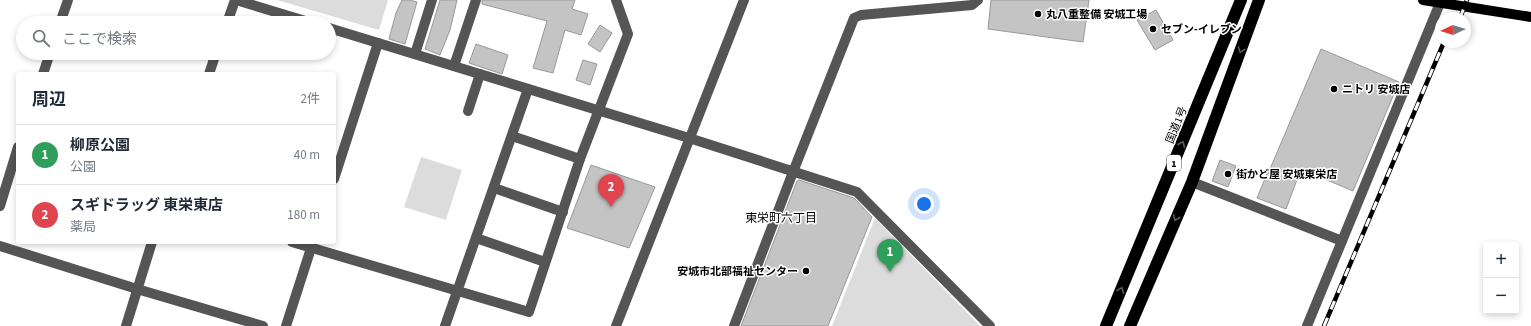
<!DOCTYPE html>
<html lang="ja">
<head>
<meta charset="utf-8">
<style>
  :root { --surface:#fff; --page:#f6f6f7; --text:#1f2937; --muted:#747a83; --line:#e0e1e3; --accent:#ea580c }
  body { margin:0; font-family:"Source Sans 3","Noto Sans JP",sans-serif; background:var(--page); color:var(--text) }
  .controls { position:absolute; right:12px; bottom:12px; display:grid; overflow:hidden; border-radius:4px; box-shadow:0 2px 6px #0003 }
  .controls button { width:36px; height:36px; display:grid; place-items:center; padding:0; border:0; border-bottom:1px solid var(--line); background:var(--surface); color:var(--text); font:20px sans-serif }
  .compass { position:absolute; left:1435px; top:12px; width:36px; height:36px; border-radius:50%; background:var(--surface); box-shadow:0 2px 6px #0003; rotate:266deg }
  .you { position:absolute; left:924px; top:204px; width:14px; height:14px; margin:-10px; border:3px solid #fff; border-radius:50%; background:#1a73e8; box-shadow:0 0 0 6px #1a73e833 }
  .badge { display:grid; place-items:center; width:26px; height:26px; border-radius:50%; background:var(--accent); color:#fff; font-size:13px; font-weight:700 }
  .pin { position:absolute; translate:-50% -33px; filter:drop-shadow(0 1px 2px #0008) }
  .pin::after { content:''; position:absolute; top:21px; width:14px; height:12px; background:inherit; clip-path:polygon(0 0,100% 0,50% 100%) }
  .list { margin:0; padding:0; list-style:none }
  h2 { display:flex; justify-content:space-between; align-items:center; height:52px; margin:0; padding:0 16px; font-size:17px }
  h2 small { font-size:13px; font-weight:400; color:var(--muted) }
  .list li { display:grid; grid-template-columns:26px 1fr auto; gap:12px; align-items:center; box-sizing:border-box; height:60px; padding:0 16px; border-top:1px solid var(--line) }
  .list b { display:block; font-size:15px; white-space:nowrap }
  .list p { margin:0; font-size:13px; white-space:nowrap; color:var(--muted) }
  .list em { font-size:13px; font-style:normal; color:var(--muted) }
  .icon { flex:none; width:22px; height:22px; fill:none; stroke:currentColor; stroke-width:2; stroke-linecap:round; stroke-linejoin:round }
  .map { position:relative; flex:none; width:1531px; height:326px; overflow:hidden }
  .search { position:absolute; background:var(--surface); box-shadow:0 2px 6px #0003; left:16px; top:16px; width:320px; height:44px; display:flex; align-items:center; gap:10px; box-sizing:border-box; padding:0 14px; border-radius:22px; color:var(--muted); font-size:15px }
  .panel { position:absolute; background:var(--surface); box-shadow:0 2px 6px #0003; left:16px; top:72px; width:320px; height:172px; border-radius:4px }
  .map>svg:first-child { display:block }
  .green { fill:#dcdcdc }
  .building { fill:#c4c4c4; stroke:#999 }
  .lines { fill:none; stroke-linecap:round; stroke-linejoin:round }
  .minor { stroke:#555; stroke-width:10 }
  .major { stroke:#000; stroke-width:10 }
  .highway { stroke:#000; stroke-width:12 }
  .rail-casing { stroke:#000; stroke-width:4.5 }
  .rail { stroke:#fff; stroke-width:3; stroke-dasharray:9; stroke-linecap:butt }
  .oneway { stroke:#595959 }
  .poi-dot { fill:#000; stroke:#fff; stroke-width:1.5 }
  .labels { text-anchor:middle; stroke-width:3; stroke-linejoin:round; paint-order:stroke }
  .shield { fill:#fff; stroke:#4c4c4c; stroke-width:1 }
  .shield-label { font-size:10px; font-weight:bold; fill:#000 }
  .poi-label { font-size:11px; font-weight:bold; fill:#000; stroke:#fff; text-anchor:start }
  .street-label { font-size:11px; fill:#000; stroke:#fff }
  .neighbourhood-label { font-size:12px; fill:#000; stroke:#fff }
</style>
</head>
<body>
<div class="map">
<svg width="1531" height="326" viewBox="0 0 1531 326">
  <rect width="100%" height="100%" fill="#fff"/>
  <g class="green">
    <polygon points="277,0 388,0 379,30"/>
    <polygon points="421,157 462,170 446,220 404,207"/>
    <polygon points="875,218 980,326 832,326"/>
  </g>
  <g class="building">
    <polygon points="402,0 410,0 417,2 405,44 389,39 396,13"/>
    <polygon points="440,0 457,0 450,30 440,55 425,49"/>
    <polygon points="482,0 575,0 572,9 588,14 581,35 565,30 553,73 533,68 547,21 482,4"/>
    <polygon points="991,0 1089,0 1083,42 988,29"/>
    <polygon points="1156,10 1173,40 1155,50 1137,20"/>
    <polygon points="600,25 612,33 600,52 588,44"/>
    <polygon points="476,44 508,55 502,74 469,63"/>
    <polygon points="1321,49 1399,82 1353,191 1301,169 1286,209 1257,198 1269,169 1270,169"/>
    <polygon points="583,60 597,64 590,85 576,80"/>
    <polygon points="1220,160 1236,166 1228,187 1212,181"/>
    <polygon points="591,165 655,187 629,248 567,228"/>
    <polygon points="799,180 854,198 872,217 828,326 741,326 797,181"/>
  </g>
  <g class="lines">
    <g class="minor">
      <polyline points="236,0 312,23"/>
      <polyline points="60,23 68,0"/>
      <polyline points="227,23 235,0"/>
      <polyline points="329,28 689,138 857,192 990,326"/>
      <polyline points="415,54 432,0"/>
      <polyline points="454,66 476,0"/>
      <polyline points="43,74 50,53"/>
      <polyline points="209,74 216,53"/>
      <polyline points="468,111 480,74"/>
      <polyline points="512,136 580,159"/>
      <polyline points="334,179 378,43"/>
      <polyline points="1192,182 1342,241"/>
      <polyline points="494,188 563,212"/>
      <polyline points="0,206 18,147"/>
      <polyline points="476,238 545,262"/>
      <polyline points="292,242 529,312 580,159 628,34 616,0"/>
      <polyline points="0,246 137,289 263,326"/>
      <polyline points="126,326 152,242"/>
      <polyline points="286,326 313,242"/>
      <polyline points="445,326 528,89"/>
      <polyline points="616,326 744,0"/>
      <polyline points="734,326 793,172 854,18 861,15 972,5 978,0"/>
      <polyline points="1307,326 1440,3"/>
    </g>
    <polyline class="major" points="1423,0 1531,17"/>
    <g class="highway">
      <polyline points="1106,326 1241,0"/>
      <polyline points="1130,326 1192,182 1259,0"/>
    </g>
    <defs>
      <g id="rail">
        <polyline points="1460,18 1467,0"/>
        <polyline points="1324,326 1444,42"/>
      </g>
    </defs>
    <use href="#rail" class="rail-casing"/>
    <use href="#rail" class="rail"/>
  </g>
  <defs><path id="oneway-chevron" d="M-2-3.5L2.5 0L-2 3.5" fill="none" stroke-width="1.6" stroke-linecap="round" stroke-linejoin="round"/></defs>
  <g class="oneway">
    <use href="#oneway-chevron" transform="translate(1241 50) rotate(110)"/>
    <use href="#oneway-chevron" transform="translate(1182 144) rotate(-68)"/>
    <use href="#oneway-chevron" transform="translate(1176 218) rotate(113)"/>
    <use href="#oneway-chevron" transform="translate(1121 290) rotate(-68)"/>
  </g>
  <g class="poi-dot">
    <circle cx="1038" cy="14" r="4"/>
    <circle cx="1153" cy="29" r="4"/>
    <circle cx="1334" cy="89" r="4"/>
    <circle cx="1228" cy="174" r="4"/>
    <circle cx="806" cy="271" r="4"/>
  </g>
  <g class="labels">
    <rect class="shield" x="1167" y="155" width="14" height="16" rx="3"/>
    <g class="shield-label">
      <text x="1174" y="167">1</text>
    </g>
    <g class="poi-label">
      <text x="1046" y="18">丸八重整備 安城工場</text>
      <text x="1161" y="33">セブン-イレブン</text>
      <text x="1342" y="93">ニトリ 安城店</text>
      <text x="1236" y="178">街かど屋 安城東栄店</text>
      <text x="798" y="275" text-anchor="end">安城市北部福祉センター</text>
    </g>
    <g class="street-label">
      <text transform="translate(1176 125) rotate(-68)" y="4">国道1号</text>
    </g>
    <g class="neighbourhood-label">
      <text x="781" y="222">東栄町六丁目</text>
    </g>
  </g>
</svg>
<div class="controls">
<button>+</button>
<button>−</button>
</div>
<svg class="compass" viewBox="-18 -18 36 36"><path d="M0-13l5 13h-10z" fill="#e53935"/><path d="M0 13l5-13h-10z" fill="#747a83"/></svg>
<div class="you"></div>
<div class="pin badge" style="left:890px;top:272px;background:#2e9e5b">1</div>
<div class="pin badge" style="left:611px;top:207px;background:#e0444e">2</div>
<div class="search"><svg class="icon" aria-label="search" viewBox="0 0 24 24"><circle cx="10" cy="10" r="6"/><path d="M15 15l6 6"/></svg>ここで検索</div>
<section class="panel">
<h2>周辺<small>2件</small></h2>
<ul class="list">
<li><span class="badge" style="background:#2e9e5b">1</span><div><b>柳原公園</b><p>公園</p></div><em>40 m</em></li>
<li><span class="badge" style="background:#e0444e">2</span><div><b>スギドラッグ 東栄東店</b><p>薬局</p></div><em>180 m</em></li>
</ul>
</section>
</div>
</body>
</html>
